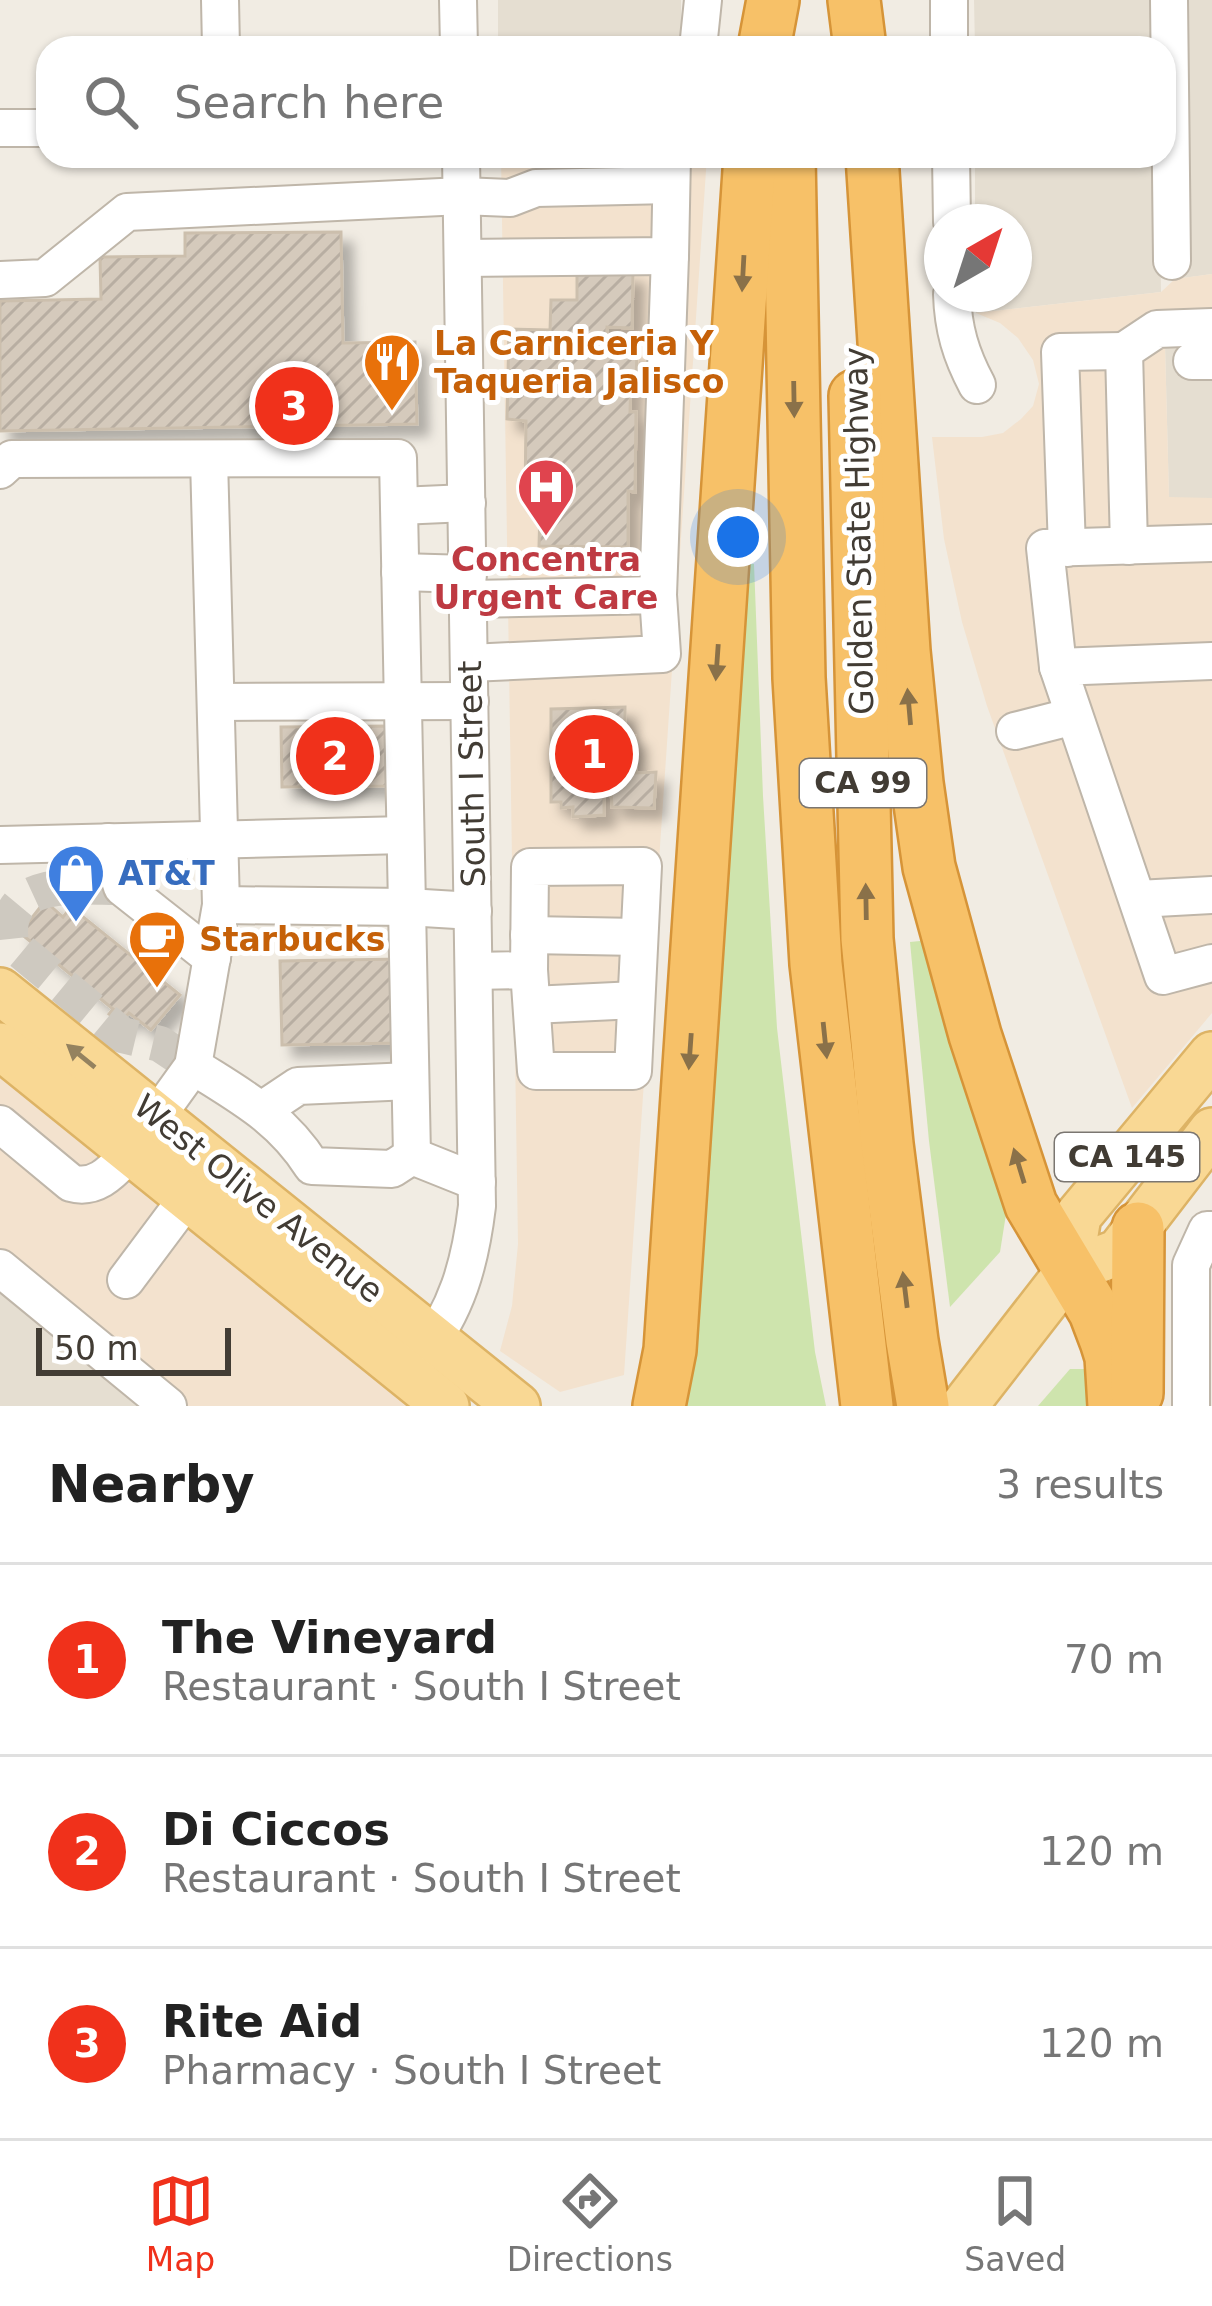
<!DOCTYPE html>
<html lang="en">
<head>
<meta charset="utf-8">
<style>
  :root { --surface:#fff; --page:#f2f2f2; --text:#222; --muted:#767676; --line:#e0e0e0; --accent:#f0311b }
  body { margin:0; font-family:"DejaVu Sans",sans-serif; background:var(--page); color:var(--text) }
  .compass { position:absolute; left:924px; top:204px; width:108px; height:108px; border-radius:50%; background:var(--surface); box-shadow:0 3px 9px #0004; rotate:39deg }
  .scale { position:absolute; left:36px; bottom:30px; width:195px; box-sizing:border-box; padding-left:12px; border:6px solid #423c34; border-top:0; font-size:33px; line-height:42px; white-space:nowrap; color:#423c34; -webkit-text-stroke:9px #fff; paint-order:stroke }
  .you { position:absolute; left:738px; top:537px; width:42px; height:42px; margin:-30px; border:9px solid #fff; border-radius:50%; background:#1a73e8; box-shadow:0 0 0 18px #1a73e833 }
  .badge { display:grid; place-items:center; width:78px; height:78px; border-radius:50%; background:var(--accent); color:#fff; font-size:39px; font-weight:700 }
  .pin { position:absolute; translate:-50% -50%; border:6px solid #fff; box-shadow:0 3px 12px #0006 }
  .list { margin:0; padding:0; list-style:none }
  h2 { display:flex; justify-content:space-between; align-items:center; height:156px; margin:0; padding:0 48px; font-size:51px }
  h2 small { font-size:39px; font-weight:400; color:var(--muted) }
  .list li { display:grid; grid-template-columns:78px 1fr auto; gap:36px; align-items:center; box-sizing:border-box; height:192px; padding:0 48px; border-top:3px solid var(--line) }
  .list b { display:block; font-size:45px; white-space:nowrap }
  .list p { margin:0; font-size:39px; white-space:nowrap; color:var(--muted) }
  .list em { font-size:39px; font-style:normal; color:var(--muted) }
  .icon { flex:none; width:66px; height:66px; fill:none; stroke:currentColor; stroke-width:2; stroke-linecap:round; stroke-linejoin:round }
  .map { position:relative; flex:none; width:1212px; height:1406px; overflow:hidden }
  .search { position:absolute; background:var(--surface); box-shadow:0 3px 9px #0004; left:36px; right:36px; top:36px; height:132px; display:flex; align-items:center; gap:30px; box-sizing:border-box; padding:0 42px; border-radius:36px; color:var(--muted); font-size:45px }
  .sheet { height:732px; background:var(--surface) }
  nav { display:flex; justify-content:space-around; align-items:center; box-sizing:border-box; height:168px; border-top:3px solid var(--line); background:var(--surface); font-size:33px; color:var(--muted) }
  nav a { display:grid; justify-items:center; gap:6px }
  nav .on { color:var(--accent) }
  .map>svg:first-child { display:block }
  .residential { fill:#e5ded1 }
  .commercial { fill:#f3e2ce }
  .grass { fill:#cee4ad }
  .building { fill:url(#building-hatch); stroke:#ccbfad; stroke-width:3; filter:url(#shadow) }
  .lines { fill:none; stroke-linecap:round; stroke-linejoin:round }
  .minor-tunnel { stroke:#cec9c0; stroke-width:36; stroke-dasharray:36 18; stroke-linecap:butt }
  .minor-casing { stroke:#bfb6a9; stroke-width:40 }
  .major-casing { stroke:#ddb365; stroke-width:50 }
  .highway-casing { stroke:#d69438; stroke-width:56 }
  .minor { stroke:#fff; stroke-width:36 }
  .major { stroke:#f9d894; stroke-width:45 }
  .highway { stroke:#f7c168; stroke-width:51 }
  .oneway { fill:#8a7149 }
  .oneway2 { fill:#94825f }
  .labels { text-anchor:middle; stroke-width:10; stroke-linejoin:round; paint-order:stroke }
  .shield { fill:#fff; stroke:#7b7671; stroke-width:3 }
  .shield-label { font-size:30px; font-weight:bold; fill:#423c34 }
  .food-label { font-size:33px; font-weight:bold; fill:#c56008; stroke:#fff; text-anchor:start }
  .street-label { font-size:33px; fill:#423c34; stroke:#fff }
  .health-label { font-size:33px; font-weight:bold; fill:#be3a42; stroke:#fff }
  .shop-label { font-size:33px; font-weight:bold; fill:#366cbe; stroke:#fff; text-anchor:start }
</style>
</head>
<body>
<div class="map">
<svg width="1212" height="1406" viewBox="0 0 1212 1406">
  <defs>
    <pattern id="building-hatch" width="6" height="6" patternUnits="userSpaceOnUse" patternTransform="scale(3)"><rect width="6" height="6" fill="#d5cabc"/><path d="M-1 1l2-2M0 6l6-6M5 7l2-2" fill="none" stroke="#b8aea2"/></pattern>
    <filter id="shadow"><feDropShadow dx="11" dy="11" stdDeviation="6" flood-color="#0004"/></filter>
  </defs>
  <rect width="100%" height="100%" fill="#f1ece3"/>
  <g class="residential">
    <rect x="498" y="0" width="183" height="48"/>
    <polygon points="974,0 1156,0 1157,48 975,48"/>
    <polygon points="1181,0 1212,0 1212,274 1183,278"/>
    <polygon points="975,156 1159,156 1161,292 976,313 976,294 1014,294 1014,222 975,222"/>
    <polygon points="1165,345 1212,345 1212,498 1169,498"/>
    <polygon points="0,1286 147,1406 0,1406"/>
  </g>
  <g class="commercial">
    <polygon points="501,156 707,156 624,1375 560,1392 500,1351 512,1306 518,1244"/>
    <polygon points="1212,274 1212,345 1165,346 1169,497 1212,498 1212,1013 1132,1108 987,706 962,622 944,539 932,437 982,437 1003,433 1021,419 1033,406 1039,384 1033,360 1018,338 1000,323 976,313 1161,292 1175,279"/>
    <polygon points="0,1070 413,1406 183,1406 0,1255"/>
  </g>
  <g class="grass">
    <polygon points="734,563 754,564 763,796 777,1028 815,1352 826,1406 675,1406"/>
    <polygon points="930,940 1007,1208 1000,1252 950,1307 929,1141 910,942"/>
    <polygon points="1070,1369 1089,1369 1091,1406 1038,1406"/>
  </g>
  <g class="building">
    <polygon points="341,232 343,343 415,342 417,424 0,431 0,301 101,299 100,257 185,256 185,233"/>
    <polygon points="577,271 633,273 632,328 607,327 606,352 637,353 636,378 631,378 630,412 636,412 635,492 628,491 628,547 539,546 540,510 535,498 525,494 526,421 507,419 509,329 550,330 551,300 577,300"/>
    <polygon points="625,707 625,735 635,736 636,773 656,772 654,808 612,807 611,790 598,790 598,794 604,795 604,815 573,817 573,807 561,808 561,802 551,802 551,709"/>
    <polygon points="389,726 390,786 282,787 281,727"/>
    <polygon points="45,901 63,917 71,907 180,995 151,1030 129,1013 120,1023 109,1014 113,1009 20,933"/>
    <polygon points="400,959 402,1043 282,1045 280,961"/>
  </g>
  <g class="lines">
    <path class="minor-tunnel" d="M 122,887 C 84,888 0,874 11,943 L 122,1035 L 160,1044 L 193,1066"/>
    <defs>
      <g id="minor">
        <polyline points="220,0 221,48"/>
        <polyline points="458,0 459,48"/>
        <polyline points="949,0 949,48"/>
        <polyline points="1169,0 1172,261"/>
        <polyline points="698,48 703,0"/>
        <polyline points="0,128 48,128"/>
        <polyline points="951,156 952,222"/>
        <polyline points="463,258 670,256 672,156"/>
        <polyline points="0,280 45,278 127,212 462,196 510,198 536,188 671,185"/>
        <path d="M 952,294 C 953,329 961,355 977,385"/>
        <polyline points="1192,361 1212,361"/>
        <polyline points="0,470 12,459 398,458 412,1156"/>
        <polyline points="399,506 467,503"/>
        <polyline points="1129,546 1124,351 1157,329 1212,327"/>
        <polyline points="1067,548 1060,352 1124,351"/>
        <polyline points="400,572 468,574"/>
        <polyline points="658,595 670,256"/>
        <polyline points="469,599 658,595 662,654 470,663"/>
        <polyline points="1212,661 1058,667 1163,976 1212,963"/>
        <polyline points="1058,667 1045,548 1212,543"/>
        <polyline points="216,702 470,701"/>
        <polyline points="1015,731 1074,716"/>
        <polyline points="108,842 122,887 212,958"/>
        <polyline points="0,845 405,835"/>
        <polyline points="1138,899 1212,895"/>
        <polyline points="221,905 407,907 473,911"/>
        <polyline points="529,935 639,937"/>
        <polyline points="474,971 529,970 530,867 643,866 633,1071 536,1071 529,970"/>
        <polyline points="532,1005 636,1000"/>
        <path d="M 193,1066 C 240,1096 281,1117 312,1166 L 392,1169 L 412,1156"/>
        <polyline points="262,1110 298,1086 410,1081"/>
        <polyline points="157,1116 193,1066 221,905 209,459"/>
        <path d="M 0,1124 L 71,1183 C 98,1191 115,1168 132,1151"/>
        <polyline points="412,1156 477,1182"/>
        <polyline points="0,1268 168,1406"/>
        <polyline points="126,1280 188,1197"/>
        <path d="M 420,1357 C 457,1311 470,1264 477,1206 L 461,156"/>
        <polyline points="1191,1406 1191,1265 1207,1230 1212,1230"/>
      </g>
      <g id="major">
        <polyline points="0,991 517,1406"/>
        <polyline points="0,1046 446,1406"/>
        <polyline points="1069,1271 1119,1252 1212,1131"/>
        <polyline points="964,1406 1069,1271 1078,1216 1212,1055"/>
      </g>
      <g id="highway">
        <polyline points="854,0 860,48"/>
        <polyline points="764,48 773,0"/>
        <polyline points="789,156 799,678 816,964 867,1406"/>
        <polyline points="872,156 904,651 917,783 929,867 975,1035 1031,1205 1095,1312 1106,1341 1111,1357 1114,1406"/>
        <polyline points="855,396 867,939 887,1144 912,1341 923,1406"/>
        <polyline points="1137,1393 1138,1228"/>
        <polyline points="659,1406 670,1350 750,156"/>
      </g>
    </defs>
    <use href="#minor" class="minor-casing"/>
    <use href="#major" class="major-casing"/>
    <use href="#highway" class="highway-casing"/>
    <use href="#minor" class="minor"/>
    <use href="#major" class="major"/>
    <use href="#highway" class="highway"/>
  </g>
  <defs><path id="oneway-solid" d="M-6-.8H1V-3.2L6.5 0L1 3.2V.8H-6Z" transform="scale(3)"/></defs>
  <g class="oneway">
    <use href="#oneway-solid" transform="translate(743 273) rotate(93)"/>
    <use href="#oneway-solid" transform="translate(794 399) rotate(89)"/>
    <use href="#oneway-solid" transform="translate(717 662) rotate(94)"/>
    <use href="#oneway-solid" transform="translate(909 707) rotate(-95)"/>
    <use href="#oneway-solid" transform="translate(866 902) rotate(-91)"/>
    <use href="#oneway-solid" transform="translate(825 1040) rotate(84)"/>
    <use href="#oneway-solid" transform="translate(690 1051) rotate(94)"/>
    <use href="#oneway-solid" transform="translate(1019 1166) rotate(-107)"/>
    <use href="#oneway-solid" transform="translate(905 1290) rotate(-97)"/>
  </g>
  <use class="oneway2" href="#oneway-solid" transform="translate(81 1056) rotate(-141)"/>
  <defs>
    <symbol id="restaurant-pin" viewBox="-11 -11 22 30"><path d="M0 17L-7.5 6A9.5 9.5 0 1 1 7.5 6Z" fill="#e8710a" stroke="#fff"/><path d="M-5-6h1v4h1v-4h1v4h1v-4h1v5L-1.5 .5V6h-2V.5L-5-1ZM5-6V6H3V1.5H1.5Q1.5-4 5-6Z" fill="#fff"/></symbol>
    <symbol id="hospital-pin" viewBox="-11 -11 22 30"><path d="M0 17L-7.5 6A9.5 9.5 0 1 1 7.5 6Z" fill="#e0444e" stroke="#fff"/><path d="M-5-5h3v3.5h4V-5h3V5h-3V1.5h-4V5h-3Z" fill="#fff"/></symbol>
    <symbol id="shop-pin" viewBox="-11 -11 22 30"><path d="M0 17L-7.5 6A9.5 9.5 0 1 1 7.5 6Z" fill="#3f7fe0" stroke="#fff"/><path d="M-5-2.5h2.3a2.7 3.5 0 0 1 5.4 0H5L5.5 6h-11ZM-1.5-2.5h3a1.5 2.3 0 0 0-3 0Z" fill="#fff"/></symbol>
    <symbol id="cafe-pin" viewBox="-11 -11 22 30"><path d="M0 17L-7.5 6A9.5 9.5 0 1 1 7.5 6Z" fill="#e8710a" stroke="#fff"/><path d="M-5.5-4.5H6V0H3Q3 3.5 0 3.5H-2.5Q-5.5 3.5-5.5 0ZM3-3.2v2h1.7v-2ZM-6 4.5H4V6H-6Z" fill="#fff"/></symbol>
  </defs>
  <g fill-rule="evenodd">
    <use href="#restaurant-pin" x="359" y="329" width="66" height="90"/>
    <use href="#hospital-pin" x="513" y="454" width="66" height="90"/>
    <use href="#shop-pin" x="43" y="840" width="66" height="90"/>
    <use href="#cafe-pin" x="124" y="906" width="66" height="90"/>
  </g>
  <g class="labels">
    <g class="shield">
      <rect x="800" y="759" width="126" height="48" rx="9"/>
      <rect x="1055" y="1133" width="144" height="48" rx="9"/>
    </g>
    <g class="shield-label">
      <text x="863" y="793">CA 99</text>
      <text x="1127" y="1167">CA 145</text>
    </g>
    <g class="food-label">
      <text x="434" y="355">La Carniceria Y<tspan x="434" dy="38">Taqueria Jalisco</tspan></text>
      <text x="199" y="951">Starbucks</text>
    </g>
    <g class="street-label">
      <text transform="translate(858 531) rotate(-91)" y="12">Golden State Highway</text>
      <text transform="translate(471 774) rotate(-91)" y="12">South I Street</text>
      <text transform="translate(259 1198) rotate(39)" y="12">West Olive Avenue</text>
    </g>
    <g class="health-label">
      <text x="546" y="571">Concentra<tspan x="546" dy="38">Urgent Care</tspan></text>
    </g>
    <g class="shop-label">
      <text x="118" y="885">AT&amp;T</text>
    </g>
  </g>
</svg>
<svg class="compass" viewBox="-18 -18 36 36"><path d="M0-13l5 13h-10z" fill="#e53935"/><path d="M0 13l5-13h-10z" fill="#767676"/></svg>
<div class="scale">50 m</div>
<div class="you"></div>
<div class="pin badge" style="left:594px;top:754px">1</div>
<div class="pin badge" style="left:335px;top:756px">2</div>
<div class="pin badge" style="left:294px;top:406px">3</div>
<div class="search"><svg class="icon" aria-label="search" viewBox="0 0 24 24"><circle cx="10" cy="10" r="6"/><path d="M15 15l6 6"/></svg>Search here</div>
</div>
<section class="sheet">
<h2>Nearby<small>3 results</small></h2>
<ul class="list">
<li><span class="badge">1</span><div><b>The Vineyard</b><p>Restaurant · South I Street</p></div><em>70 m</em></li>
<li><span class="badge">2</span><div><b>Di Ciccos</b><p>Restaurant · South I Street</p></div><em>120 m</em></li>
<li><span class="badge">3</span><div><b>Rite Aid</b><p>Pharmacy · South I Street</p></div><em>120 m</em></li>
</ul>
</section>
<nav>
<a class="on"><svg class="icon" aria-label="map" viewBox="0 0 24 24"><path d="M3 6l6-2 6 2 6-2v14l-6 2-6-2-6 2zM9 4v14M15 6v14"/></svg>Map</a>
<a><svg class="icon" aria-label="directions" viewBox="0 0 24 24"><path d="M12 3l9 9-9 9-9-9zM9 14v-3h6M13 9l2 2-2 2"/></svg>Directions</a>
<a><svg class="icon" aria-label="saved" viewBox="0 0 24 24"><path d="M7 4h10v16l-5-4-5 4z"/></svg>Saved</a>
</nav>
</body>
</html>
